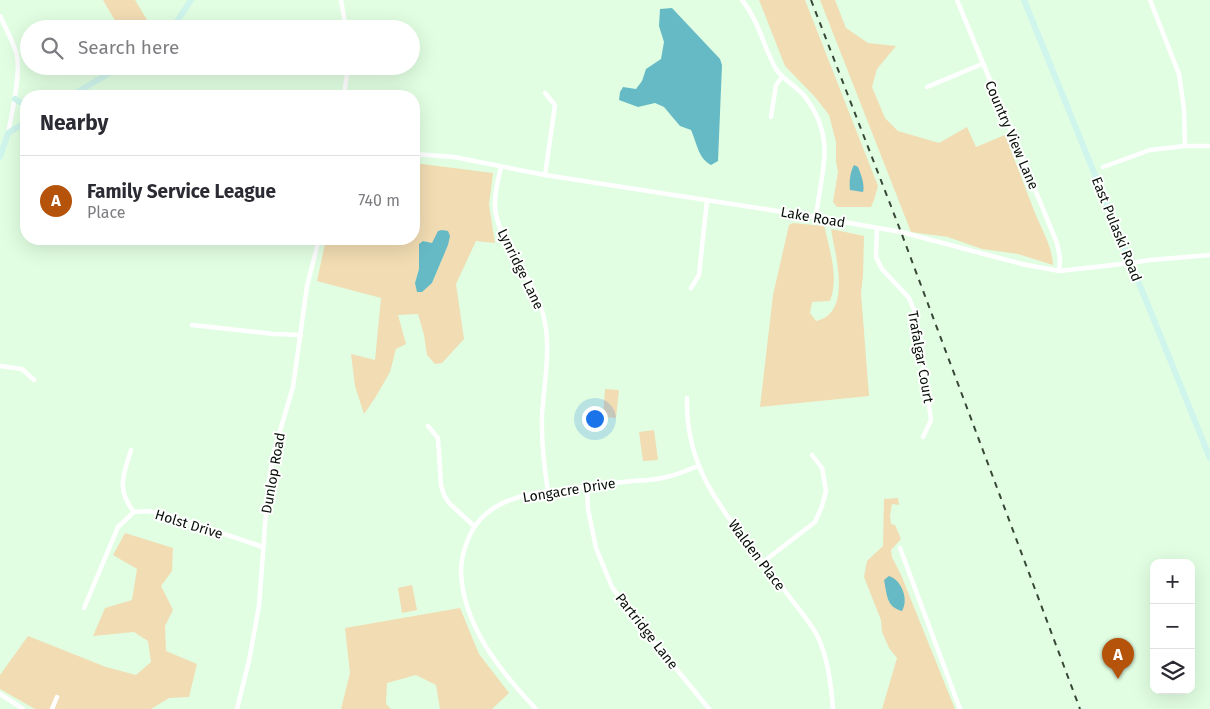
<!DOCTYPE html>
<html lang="en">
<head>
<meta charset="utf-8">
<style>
  :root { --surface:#fff; --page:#f7f7f7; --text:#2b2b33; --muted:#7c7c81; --line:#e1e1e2; --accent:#b45309 }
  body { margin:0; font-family:"Fira Sans",sans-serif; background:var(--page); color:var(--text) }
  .controls { position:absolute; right:15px; bottom:15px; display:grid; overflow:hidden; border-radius:10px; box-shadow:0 5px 20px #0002 }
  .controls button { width:45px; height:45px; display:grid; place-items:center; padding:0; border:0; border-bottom:1px solid var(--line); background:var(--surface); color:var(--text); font:25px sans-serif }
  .you { position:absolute; left:594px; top:418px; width:18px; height:18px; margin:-12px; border:4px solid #fff; border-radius:50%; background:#1a73e8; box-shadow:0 0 0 8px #1a73e833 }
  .badge { display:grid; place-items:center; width:32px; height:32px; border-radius:50%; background:var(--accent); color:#fff; font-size:16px; font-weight:700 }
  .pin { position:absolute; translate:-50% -41px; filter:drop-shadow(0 1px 2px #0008) }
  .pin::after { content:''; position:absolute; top:26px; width:18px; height:15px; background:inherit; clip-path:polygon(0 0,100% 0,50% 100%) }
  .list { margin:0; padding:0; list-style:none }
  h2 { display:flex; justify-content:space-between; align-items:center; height:65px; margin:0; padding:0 20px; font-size:21px }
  h2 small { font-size:16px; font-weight:400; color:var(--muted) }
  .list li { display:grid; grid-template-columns:32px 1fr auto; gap:15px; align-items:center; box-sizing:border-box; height:90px; padding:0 20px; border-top:1px solid var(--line) }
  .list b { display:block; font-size:19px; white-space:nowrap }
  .list p { margin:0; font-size:16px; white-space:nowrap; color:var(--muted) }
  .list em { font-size:16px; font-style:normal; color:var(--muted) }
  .icon { flex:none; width:28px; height:28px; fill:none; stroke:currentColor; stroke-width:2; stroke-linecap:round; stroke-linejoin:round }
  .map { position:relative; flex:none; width:1210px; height:709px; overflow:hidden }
  .search { position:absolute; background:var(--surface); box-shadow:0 5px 20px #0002; left:20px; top:20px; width:400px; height:55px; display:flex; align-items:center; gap:12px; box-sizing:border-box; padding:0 18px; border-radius:28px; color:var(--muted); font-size:19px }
  .panel { position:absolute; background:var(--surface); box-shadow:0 5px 20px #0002; left:20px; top:90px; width:400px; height:155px; border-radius:20px }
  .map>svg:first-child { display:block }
  .green { fill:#f1dcb3; fill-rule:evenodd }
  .water { fill:#66bac5 }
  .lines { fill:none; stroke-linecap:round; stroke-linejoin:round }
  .minor { stroke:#fff; stroke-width:4.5 }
  .secondary { stroke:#cff5ec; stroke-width:6 }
  .rail { stroke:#384638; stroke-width:2; stroke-dasharray:6 6; stroke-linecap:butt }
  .labels { text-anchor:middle; stroke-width:4; stroke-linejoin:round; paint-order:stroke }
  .street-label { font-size:14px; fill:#071007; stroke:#fff }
</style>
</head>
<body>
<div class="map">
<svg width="1210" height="709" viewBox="0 0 1210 709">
  <rect width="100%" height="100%" fill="#e1fee2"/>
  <g class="green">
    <polygon points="103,0 135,0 150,25 144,29 120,29"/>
    <polygon points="759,0 805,0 878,186 874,200 871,207 837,207 833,202 838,172 836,162 836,142 829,115 815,97 785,66"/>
    <path d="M 820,0 L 835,0 L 846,28 L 868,43 L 896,46 L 877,69 L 872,87 L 885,118 L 898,131 L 939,143 L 967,127 L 976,147 L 1005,135 C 1015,161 1025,187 1035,213 C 1042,230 1052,246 1053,265 L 1018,254 L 982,249 L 948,237 L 911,232 Z"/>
    <path d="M 414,163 L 493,173 L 489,205 L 495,243 L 476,241 L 456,284 L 464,339 L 442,363 L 435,364 L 427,355 L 424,335 L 418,314 L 398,315 L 406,344 L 396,349 L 390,372 L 375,398 L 364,414 L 355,386 L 351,354 L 375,360 L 381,298 L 317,281 L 326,239 L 414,239 ZM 423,241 L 432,243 L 442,259 L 432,283 L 415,283 L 419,269 Z"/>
    <path d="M 793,223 L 824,226 L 825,229 C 830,252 839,278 830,301 L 812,302 L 810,313 L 816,321 C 853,313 835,255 831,229 L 864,236 L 863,275 L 861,293 L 869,396 L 760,407 L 773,295 L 789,225 Z"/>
    <polygon points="605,389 619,390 616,418 603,417"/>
    <polygon points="654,430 658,460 643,461 639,432"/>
    <polygon points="898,498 899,505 892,504 890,516 891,524 895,525 901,539 891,550 892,557 901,575 955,709 882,709 897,658 889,648 882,632 881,620 864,577 867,561 883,546 884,499"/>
    <polygon points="125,533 173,548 172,571 161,586 173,610 165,626 166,651 197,664 189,697 169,698 151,709 35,709 0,689 0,675 28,636 106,667 136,675 151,662 148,641 134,632 93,636 105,608 132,600 137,569 113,555"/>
    <polygon points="412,585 417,610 402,613 398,588"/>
    <polygon points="460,608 479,654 509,693 492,709 440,709 436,685 416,675 387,683 386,704 391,709 341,709 350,673 345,628"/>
  </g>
  <g class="water">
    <path d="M 672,8 L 720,59 L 722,65 L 718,161 L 711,165 C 698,158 697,143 691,130 L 680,126 L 664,107 L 655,103 L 638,107 L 619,100 L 620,92 L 623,87 L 636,89 L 642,81 L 646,69 L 661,59 L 664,42 L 659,26 L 660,9 Z"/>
    <path d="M 854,165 L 858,167 C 861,174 865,185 863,192 L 850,190 C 849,182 850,172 854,165 Z"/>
    <polygon points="442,230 448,231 450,236 448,245 432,283 422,292 417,292 415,283 419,269 419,244 423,241 432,243 438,231"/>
    <path d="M 889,576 C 902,580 909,600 902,611 C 886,607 887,594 884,580 Z"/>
  </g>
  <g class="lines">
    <g class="minor">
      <polyline points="341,0 346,29"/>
      <path d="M 742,0 C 759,21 763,46 776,69 C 784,81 798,87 806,98 C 837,140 821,171 816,217"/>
      <polyline points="957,0 1057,243 1060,258 1059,271"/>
      <polyline points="1150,0 1179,74 1184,109 1185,146"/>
      <path d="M 0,16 C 5,27 12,39 16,52 C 22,69 12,114 8,133"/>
      <polyline points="927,87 982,64"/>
      <polyline points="344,96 348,66"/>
      <polyline points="771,117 776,85 782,77"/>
      <polyline points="414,154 454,157 545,175 816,217 901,232 1022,264 1059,271 1131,263 1150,260 1210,255"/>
      <path d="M 501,167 C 498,180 494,194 495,208 C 499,246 534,276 543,314 C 552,347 544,382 542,416 C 541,442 544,466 548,492"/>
      <polyline points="1103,167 1150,150 1185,146 1210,146"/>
      <polyline points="545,175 555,105 545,93"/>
      <polyline points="877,228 876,257 882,269 909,298 914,310 920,338 931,420 923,437"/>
      <polyline points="691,288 699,275 707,200"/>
      <polyline points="192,325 274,334 301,335"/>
      <polyline points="0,366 22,369 34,380"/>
      <path d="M 687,398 C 685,468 722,510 763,562 C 772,573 780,584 788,595 C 798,608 809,621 817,635 C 828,658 831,684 833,709"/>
      <polyline points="428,426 438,438 441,485 444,495 449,503 474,526"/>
      <path d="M 131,450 C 123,476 116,489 134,512"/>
      <polyline points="587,487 588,509 596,548 612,587 629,611 709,709"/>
      <polyline points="900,548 960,709"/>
      <polyline points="763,562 815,522 822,506 826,491 822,468 812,455"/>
      <polyline points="84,608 118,527 134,512 148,511 168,515 263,547"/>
      <polyline points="0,694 23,709"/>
      <polyline points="52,709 57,697"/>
      <polyline points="237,709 249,661 259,606 268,486 274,451 293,387 307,286 319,239"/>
      <path d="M 536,709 C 501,672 463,626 461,572 C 461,561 463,552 467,542 C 483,496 533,493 575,488 C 592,486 608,483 624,482 C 638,480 652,481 666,477 C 677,475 688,470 698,466"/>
    </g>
    <g class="secondary">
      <polyline points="1024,0 1210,458"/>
      <polyline points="172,29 191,0"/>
      <polyline points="71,96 121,66"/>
      <polyline points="15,99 26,106"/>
      <polyline points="0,157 8,133 26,122"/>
    </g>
    <polyline class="rail" points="811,0 901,232 1080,709"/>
  </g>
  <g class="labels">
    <g class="street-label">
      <text transform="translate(1012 135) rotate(67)" y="5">Country View Lane</text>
      <text transform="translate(813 217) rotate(10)" y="5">Lake Road</text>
      <text transform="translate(1117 229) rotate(68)" y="5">East Pulaski Road</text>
      <text transform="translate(521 269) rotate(64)" y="5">Lynridge Lane</text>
      <text transform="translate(921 357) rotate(80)" y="5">Trafalgar Court</text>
      <text transform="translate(273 473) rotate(-80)" y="5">Dunlop Road</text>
      <text transform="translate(569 490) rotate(-9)" y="5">Longacre Drive</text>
      <text transform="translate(189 524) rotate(17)" y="5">Holst Drive</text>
      <text transform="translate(757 555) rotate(53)" y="5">Walden Place</text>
      <text transform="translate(647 631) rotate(52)" y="5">Partridge Lane</text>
    </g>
  </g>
</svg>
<div class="controls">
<button>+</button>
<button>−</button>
<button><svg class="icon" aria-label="layers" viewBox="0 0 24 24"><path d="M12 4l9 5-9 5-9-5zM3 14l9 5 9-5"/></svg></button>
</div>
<div class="you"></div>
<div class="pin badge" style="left:1118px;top:679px">A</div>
<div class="search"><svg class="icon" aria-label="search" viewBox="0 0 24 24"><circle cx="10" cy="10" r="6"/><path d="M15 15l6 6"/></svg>Search here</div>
<section class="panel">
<h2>Nearby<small></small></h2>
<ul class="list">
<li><span class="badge">A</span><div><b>Family Service League</b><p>Place</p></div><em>740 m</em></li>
</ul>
</section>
</div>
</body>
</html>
